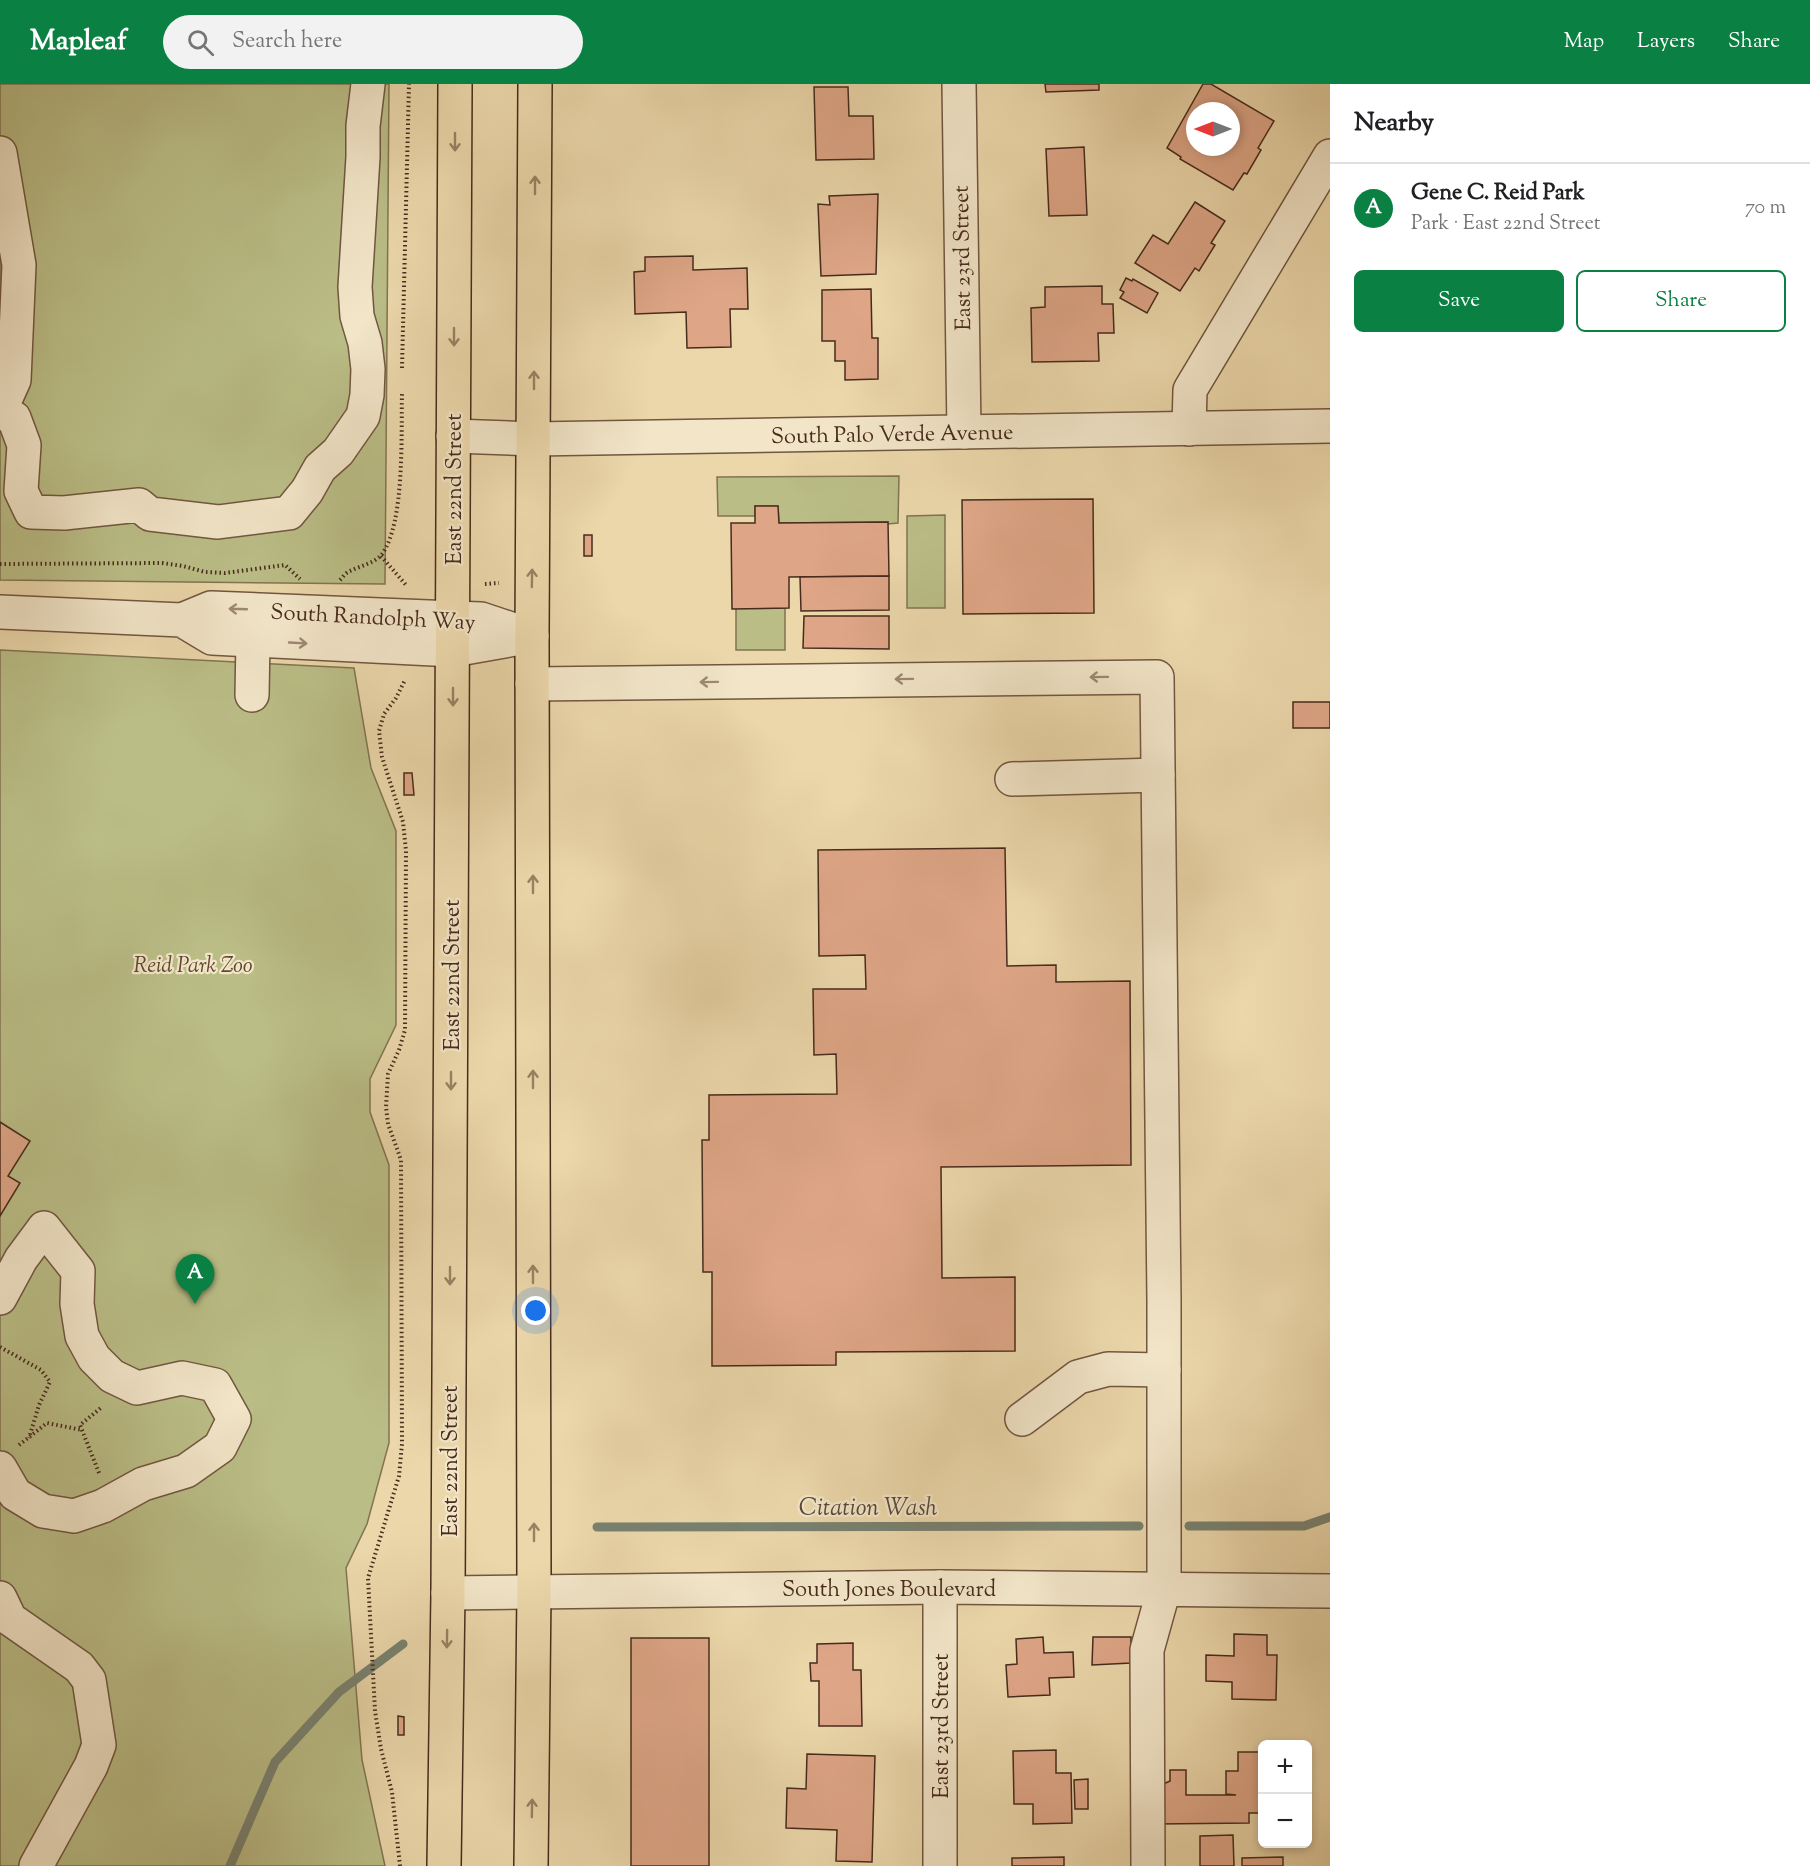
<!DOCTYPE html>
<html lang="en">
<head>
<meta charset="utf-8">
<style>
  :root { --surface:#fff; --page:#f2f2f2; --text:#202124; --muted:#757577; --line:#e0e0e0; --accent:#0b8043 }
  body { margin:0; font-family:"Sorts Mill Goudy",serif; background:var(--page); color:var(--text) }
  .controls { position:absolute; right:18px; bottom:18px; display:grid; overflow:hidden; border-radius:9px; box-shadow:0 3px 9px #0003 }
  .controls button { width:54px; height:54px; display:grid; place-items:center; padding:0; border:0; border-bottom:2px solid var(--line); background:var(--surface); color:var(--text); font:30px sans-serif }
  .compass { position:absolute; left:1186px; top:18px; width:54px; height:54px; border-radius:50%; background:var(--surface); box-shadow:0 3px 9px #0003; rotate:270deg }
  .you { position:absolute; left:536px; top:1227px; width:21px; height:21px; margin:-15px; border:4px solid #fff; border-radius:50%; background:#1a73e8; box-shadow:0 0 0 9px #1a73e833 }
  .badge { display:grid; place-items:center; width:39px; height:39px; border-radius:50%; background:var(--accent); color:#fff; font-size:20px; font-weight:700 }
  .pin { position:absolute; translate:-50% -50px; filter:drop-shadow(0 2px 3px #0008) }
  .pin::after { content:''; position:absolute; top:32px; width:21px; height:18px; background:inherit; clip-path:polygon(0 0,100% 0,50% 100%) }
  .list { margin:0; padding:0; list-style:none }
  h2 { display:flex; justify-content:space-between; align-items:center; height:78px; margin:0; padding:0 24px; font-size:26px }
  h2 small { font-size:20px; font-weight:400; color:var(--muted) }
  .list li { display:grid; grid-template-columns:39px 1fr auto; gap:18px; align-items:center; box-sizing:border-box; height:90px; padding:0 24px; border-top:2px solid var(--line) }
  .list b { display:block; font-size:22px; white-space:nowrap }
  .list p { margin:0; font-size:20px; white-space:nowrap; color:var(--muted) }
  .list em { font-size:20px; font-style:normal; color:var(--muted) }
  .actions { display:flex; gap:12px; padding:18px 24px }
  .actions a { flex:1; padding:14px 0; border:2px solid var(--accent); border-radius:9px; text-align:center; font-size:21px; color:var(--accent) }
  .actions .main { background:var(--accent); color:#fff }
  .icon { flex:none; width:33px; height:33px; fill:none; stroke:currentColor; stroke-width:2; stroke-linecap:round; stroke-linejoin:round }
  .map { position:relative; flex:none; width:1330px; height:1782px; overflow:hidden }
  header { display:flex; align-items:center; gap:36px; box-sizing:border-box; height:84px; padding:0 30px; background:var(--accent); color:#fff }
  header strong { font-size:28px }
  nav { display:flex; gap:33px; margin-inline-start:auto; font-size:21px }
  .search { width:420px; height:54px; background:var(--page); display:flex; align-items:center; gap:15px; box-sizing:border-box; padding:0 21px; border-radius:33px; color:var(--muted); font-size:22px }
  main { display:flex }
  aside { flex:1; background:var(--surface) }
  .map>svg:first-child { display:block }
  .green { fill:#babd86; stroke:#817451; stroke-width:1.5 }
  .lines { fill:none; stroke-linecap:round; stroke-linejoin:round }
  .stream { stroke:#788170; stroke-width:9 }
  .building { fill:#dea687; stroke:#482b1c; stroke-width:1.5; fill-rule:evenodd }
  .minor-casing { stroke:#715640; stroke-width:36 }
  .major-casing { stroke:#482b1c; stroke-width:36 }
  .path { stroke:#482b1c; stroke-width:4; stroke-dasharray:1.5 3; stroke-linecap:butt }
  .minor { stroke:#f2e5c8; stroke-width:33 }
  .major { stroke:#ebd7aa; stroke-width:33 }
  .oneway { stroke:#9a8163 }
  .oneway2 { stroke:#9d8872 }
  .labels { text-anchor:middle; stroke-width:4.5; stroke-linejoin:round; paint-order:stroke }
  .street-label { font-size:22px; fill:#482b1c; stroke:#f2e5c8 }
  .park-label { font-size:22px; font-style:italic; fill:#5f4831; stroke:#f2e5c8 }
  .water-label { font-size:24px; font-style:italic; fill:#584838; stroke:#f2e5c8 }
</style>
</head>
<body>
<header>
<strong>Mapleaf</strong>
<div class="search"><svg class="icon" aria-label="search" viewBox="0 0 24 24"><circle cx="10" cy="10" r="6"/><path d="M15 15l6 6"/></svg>Search here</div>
<nav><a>Map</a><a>Layers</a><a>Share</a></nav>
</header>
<main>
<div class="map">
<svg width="1330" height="1782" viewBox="0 0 1330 1782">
  <rect width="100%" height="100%" fill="#ebd7aa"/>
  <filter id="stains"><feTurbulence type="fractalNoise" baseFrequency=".00333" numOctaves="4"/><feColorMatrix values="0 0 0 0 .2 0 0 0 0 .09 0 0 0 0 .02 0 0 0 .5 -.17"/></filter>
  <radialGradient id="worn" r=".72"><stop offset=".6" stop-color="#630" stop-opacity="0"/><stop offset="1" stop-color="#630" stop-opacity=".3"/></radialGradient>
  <g class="green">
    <polygon points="0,0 389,0 385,500 0,496"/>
    <polygon points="899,392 898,439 888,440 888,438 779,439 778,422 755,422 755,432 718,432 717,393"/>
    <polygon points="945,431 945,524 907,524 907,432"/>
    <rect x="736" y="524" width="49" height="42"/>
    <polygon points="0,566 354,584 371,684 396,747 396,941 370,995 370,1028 389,1081 389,1359 367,1440 346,1484 362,1676 385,1782 0,1782"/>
  </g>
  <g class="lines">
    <g class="stream">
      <polyline points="1189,1442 1304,1442 1330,1433"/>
      <polyline points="597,1443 1139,1442"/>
      <polyline points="230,1782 275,1678 339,1608 403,1560"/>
    </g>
  </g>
  <g class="building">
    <polygon points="1045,0 1099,0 1099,6 1046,8"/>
    <path d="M 1203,0 L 1211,0 L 1274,37 L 1258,64 L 1261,66 L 1247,90 L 1244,89 L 1233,106 L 1180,75 L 1181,73 L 1167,64 ZM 1195,27 L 1231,27 L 1231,63 L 1195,63 Z"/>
    <polygon points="814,3 848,3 849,32 873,32 874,75 816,76"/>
    <polygon points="1084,63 1087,131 1049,132 1046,65"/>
    <polygon points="878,110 876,190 821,192 818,120 830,121 829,112"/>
    <polygon points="1195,118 1225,137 1211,159 1215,161 1199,187 1195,184 1180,207 1135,179 1153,151 1168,160"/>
    <polygon points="693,172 693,186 747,184 748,225 730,225 731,263 687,264 686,228 635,230 634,188 645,187 645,173"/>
    <polygon points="1126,194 1132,197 1133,195 1158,209 1147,229 1120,214 1124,208 1120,206"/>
    <polygon points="1102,202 1102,220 1113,220 1114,249 1098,249 1099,277 1032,278 1031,224 1045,223 1045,203"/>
    <polygon points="871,205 872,254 878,254 878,295 845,296 845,277 835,277 835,257 822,257 822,206"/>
    <polygon points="1093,415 1094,529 963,530 962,416"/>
    <polygon points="755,422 778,422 779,439 888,438 889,492 789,493 789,524 732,525 731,439 755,439"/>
    <rect x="584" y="451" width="8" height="21"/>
    <polygon points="889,492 889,526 801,527 800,493"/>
    <polygon points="804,532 889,532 889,565 803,564"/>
    <rect x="1293" y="618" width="37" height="26"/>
    <polygon points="404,689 412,689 414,711 404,711"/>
    <polygon points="1005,764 1007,882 1056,881 1056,898 1130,897 1131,1081 941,1083 942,1194 1015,1193 1015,1267 836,1268 836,1281 712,1282 712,1188 703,1188 702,1056 709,1056 709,1011 837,1010 836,970 814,971 813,905 866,905 865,871 819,872 818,766"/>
    <polygon points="0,1038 30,1057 8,1092 20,1099 0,1132"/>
    <polygon points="1234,1550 1267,1551 1267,1571 1277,1571 1276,1616 1232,1615 1232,1598 1206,1597 1206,1571 1234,1572"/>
    <polygon points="1043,1553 1044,1569 1073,1568 1074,1593 1049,1594 1050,1611 1008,1613 1006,1581 1017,1580 1016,1555"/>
    <polygon points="1093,1553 1131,1553 1131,1579 1092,1581"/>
    <rect x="631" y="1554" width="78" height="228"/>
    <polygon points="853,1559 853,1586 861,1586 862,1642 819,1642 819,1597 811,1597 810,1579 817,1579 817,1560"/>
    <polygon points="398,1632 404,1633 404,1651 398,1651"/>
    <polygon points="1056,1666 1056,1689 1071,1689 1072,1739 1033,1740 1033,1720 1014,1720 1013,1667"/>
    <polygon points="1238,1668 1262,1668 1262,1729 1249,1729 1249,1739 1157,1740 1157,1703 1170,1697 1170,1686 1186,1686 1186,1711 1236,1711 1226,1710 1226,1687 1238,1687"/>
    <polygon points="807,1670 875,1672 872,1778 836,1777 837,1746 786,1744 787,1704 806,1705"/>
    <polygon points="1088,1695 1088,1725 1075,1725 1074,1696"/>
    <polygon points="1233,1751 1234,1782 1200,1782 1200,1752"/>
    <polygon points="1064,1773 1064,1782 1012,1782 1012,1774"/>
    <polygon points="1283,1773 1283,1782 1242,1782 1242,1774"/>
  </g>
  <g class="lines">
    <defs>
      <g id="minor">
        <polyline points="959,0 964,348"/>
        <polyline points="0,69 19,181 14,296 5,316 0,318"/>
        <polyline points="0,328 14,334 24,361 21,407 31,428 64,429 139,421 150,430 218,438 289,429 307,407 320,384 338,368 363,332 367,311 368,285 365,259 357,232 355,203 363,73 363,42 368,0"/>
        <polyline points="1189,345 1190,306 1330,72"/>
        <polyline points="453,352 534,355 1330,342"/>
        <polyline points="0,528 182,536 211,524 453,534 481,535 532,552 453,566 212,554 182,536"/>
        <polyline points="532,600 1157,593 1164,1217 1164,1505 1147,1566 1148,1782"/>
        <polyline points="252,611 253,556"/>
        <polyline points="1012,695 1158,691"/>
        <polyline points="0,1214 21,1175 44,1144 78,1187 77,1220 82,1252 94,1274 112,1292 137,1304 182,1294 215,1301 234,1335 220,1363 186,1387 143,1400 103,1422 74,1432 43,1427 15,1410 0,1384"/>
        <polyline points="1022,1335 1078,1293 1108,1285 1164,1286"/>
        <polyline points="448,1509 940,1503 1330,1507"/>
        <polyline points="0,1514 10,1535 79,1583 89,1596 99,1661 91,1682 36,1782"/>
        <polyline points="940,1782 940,1503"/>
      </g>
      <g id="major">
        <polyline points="444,1782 448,1509 455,0"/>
        <polyline points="531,1782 534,1507 532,552 535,0"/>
      </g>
    </defs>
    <use href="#minor" class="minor-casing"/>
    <use href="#major" class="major-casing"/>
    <g class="path">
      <polyline points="402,284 409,0"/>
      <polyline points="381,472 406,501"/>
      <polyline points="0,480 162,479 183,482 205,488 225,489 285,481 300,495"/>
      <path d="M 340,496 C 343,493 345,489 350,487 C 360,482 375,479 382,470 C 405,439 401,349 402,310"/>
      <polyline points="485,500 499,499"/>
      <polyline points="0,1263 41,1286 50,1298 39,1321 29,1354"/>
      <polyline points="19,1361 47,1339 82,1346"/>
      <polyline points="99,1389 80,1341 102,1323"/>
      <polyline points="400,1782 392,1708 381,1665 375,1627 368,1494 399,1392 402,1360 401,1076 388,1040 386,1023 388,990 399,966 405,946 406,767 403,738 382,673 379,647 384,630 396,614 405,596"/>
    </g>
    <use href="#minor" class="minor"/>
    <use href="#major" class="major"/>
  </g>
  <defs><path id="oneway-shaft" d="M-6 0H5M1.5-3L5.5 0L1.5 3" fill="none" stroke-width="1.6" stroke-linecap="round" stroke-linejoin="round" transform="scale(1.5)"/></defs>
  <g class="oneway">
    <use href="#oneway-shaft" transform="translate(455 58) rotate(90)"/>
    <use href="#oneway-shaft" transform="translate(535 101) rotate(-90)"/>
    <use href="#oneway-shaft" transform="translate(454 253) rotate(90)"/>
    <use href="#oneway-shaft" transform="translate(534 296) rotate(-90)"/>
    <use href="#oneway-shaft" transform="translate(532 494) rotate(-89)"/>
    <use href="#oneway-shaft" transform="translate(453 613) rotate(90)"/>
    <use href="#oneway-shaft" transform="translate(533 800) rotate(-90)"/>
    <use href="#oneway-shaft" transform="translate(533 995) rotate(-90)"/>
    <use href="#oneway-shaft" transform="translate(451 997) rotate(90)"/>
    <use href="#oneway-shaft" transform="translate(533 1190) rotate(-90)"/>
    <use href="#oneway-shaft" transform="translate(450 1192) rotate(90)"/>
    <use href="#oneway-shaft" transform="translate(534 1448) rotate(-90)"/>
    <use href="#oneway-shaft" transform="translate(447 1555) rotate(91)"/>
    <use href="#oneway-shaft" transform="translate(532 1724) rotate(-89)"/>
  </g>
  <g class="oneway2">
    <use href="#oneway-shaft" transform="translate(238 525) rotate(-178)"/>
    <use href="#oneway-shaft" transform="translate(298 559) rotate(3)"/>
    <use href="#oneway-shaft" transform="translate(1099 593) rotate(179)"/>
    <use href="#oneway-shaft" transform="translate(904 595) rotate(179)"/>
    <use href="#oneway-shaft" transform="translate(709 598) rotate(179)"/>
  </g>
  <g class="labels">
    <g class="street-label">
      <text transform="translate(961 174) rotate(-91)" y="8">East 23rd Street</text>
      <text transform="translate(892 349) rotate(-1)" y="8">South Palo Verde Avenue</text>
      <text transform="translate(453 405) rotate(-90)" y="8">East 22nd Street</text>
      <text transform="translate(373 532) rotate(3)" y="8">South Randolph Way</text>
      <text transform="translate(451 891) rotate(-90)" y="8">East 22nd Street</text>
      <text transform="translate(449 1377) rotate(-90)" y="8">East 22nd Street</text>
      <text x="889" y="1512">South Jones Boulevard</text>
      <text transform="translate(940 1642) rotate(-90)" y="8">East 23rd Street</text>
    </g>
    <g class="park-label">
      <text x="193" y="888">Reid Park Zoo</text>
    </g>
    <g class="water-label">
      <text x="868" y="1431">Citation Wash</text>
    </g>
  </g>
  <rect width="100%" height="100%" filter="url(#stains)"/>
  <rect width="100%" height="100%" fill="url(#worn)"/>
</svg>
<div class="controls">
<button>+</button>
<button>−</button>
</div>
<svg class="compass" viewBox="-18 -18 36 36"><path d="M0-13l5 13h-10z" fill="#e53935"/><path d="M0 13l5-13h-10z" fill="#757577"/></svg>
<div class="you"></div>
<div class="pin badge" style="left:195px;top:1220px">A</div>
</div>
<aside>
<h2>Nearby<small></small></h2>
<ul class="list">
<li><span class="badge">A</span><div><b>Gene C. Reid Park</b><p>Park · East 22nd Street</p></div><em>70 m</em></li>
</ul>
<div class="actions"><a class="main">Save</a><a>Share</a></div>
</aside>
</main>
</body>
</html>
